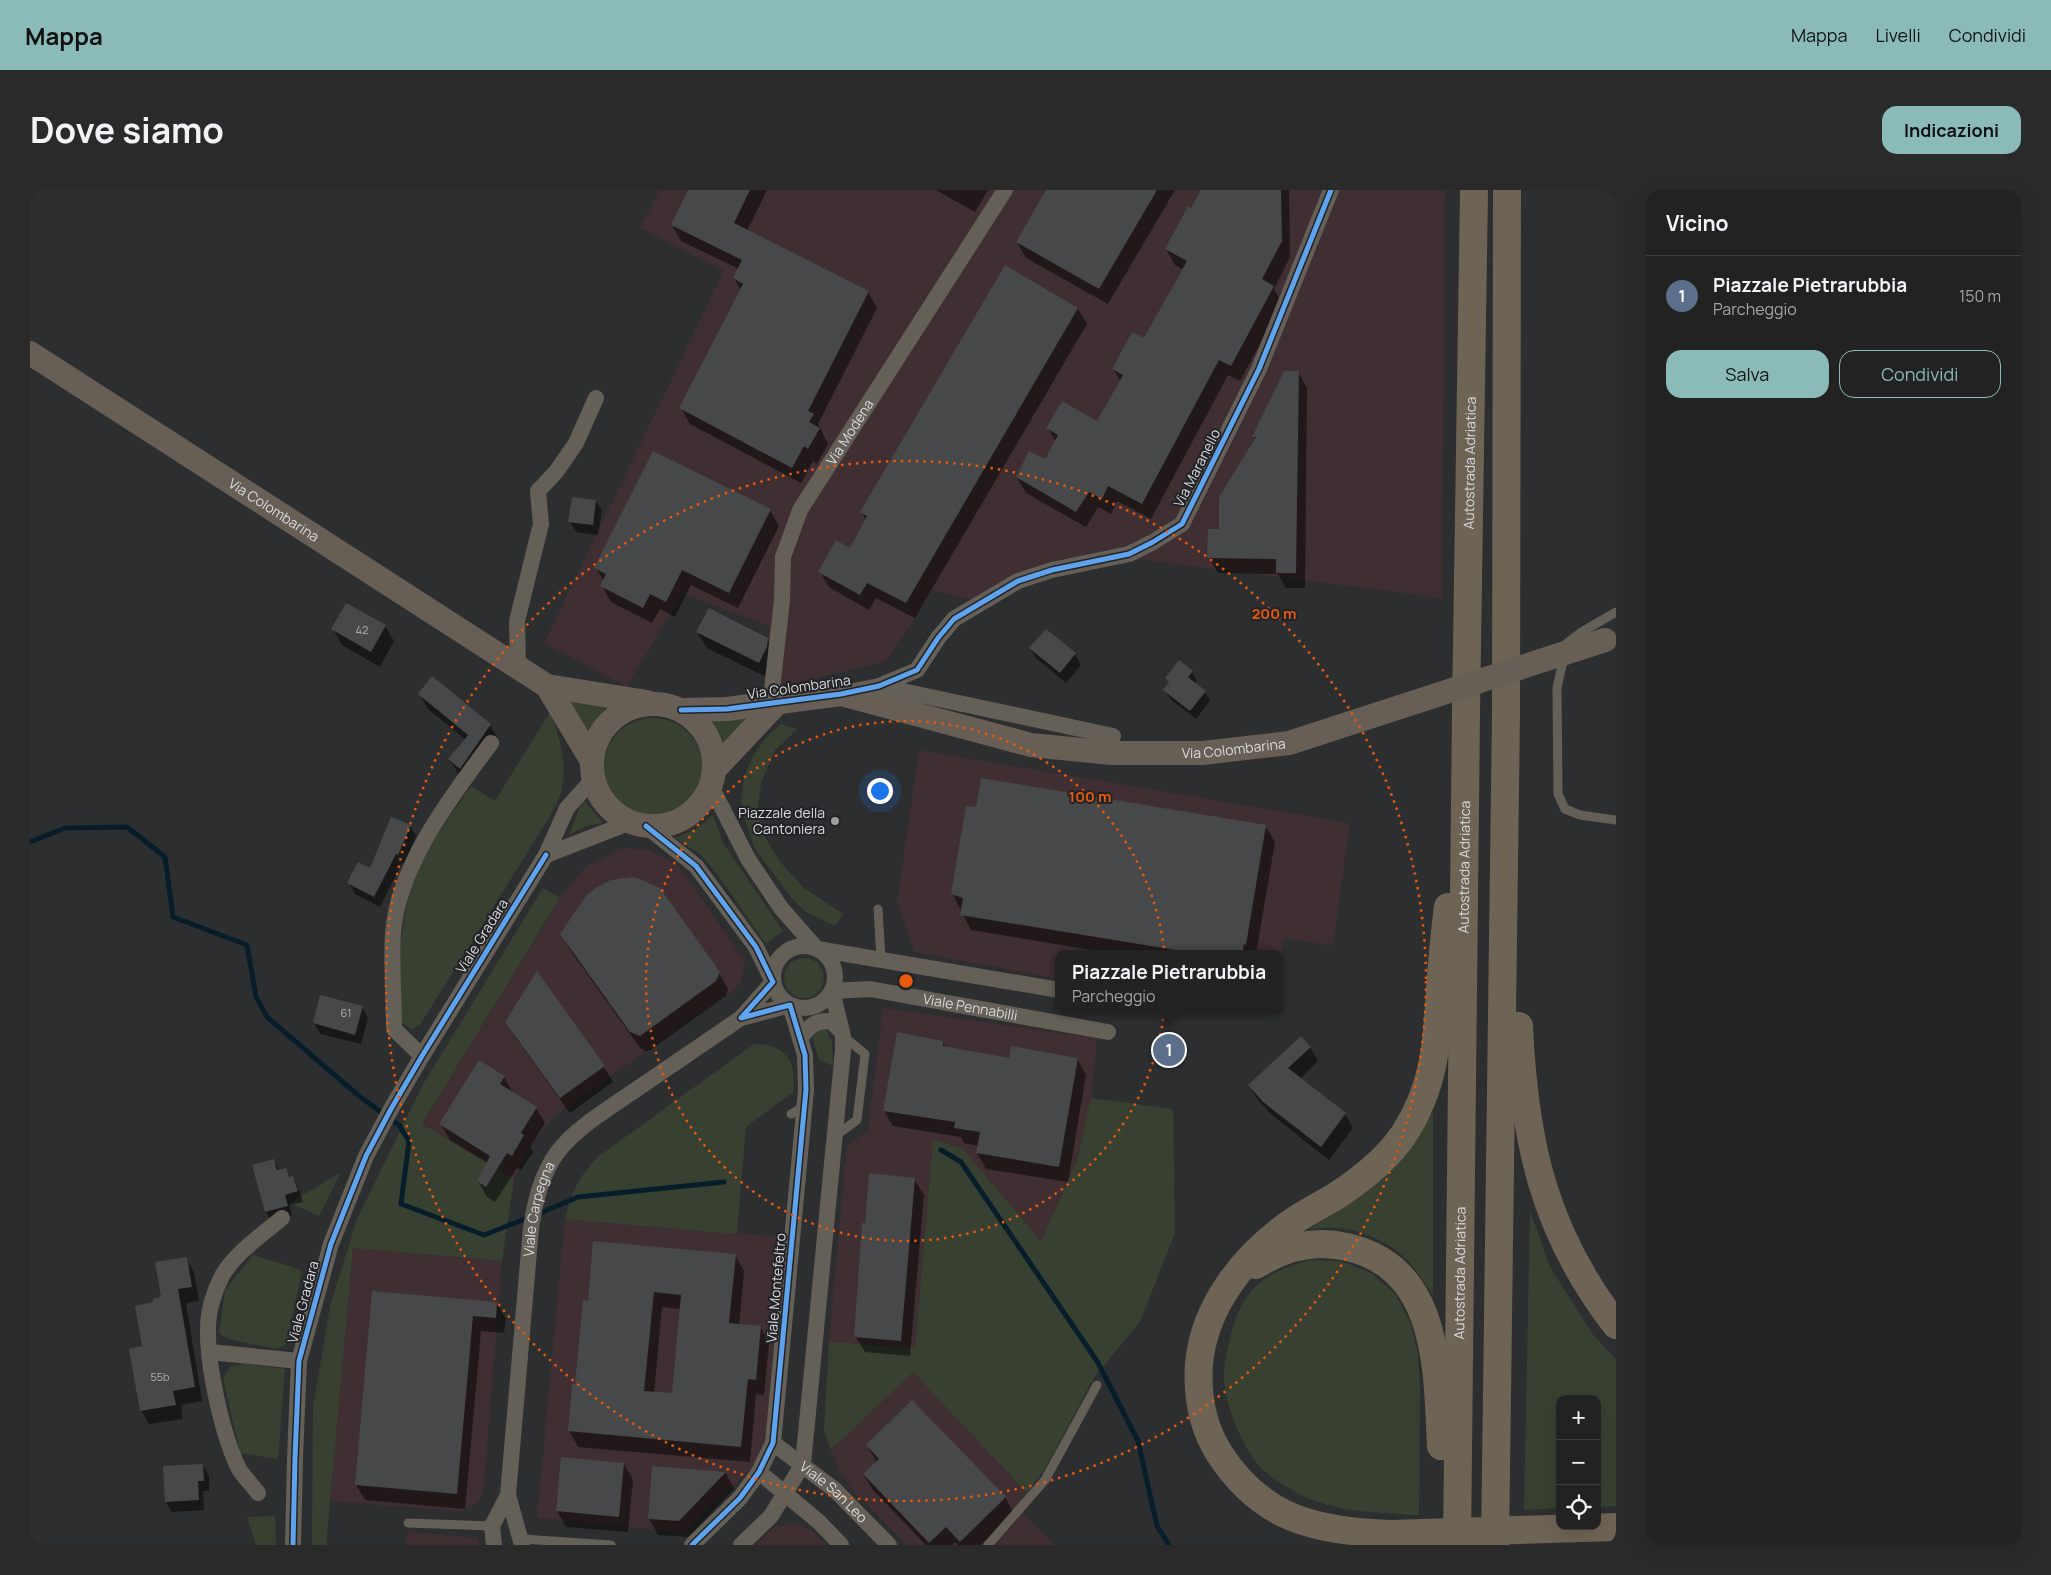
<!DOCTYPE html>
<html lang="it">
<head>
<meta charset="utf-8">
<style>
  :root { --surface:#222223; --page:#2a2a2b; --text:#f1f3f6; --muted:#a2a4a6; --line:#3f3f41; --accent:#8bbbb9 }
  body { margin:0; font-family:Manrope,sans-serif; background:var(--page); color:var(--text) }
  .controls { position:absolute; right:15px; bottom:15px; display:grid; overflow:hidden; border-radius:10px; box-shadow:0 5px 20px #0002 }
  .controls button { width:45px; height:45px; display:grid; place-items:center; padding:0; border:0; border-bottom:1px solid var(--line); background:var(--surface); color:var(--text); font:25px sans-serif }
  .you { position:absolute; left:849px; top:600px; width:18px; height:18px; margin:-12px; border:4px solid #fff; border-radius:50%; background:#1a73e8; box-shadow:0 0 0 8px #1a73e833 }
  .badge { display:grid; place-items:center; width:32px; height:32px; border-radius:50%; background:var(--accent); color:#fff; font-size:16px; font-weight:700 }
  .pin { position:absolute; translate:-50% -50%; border:2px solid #fff; box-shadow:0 1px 5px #0006 }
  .popup { position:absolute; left:1025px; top:760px; width:228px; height:65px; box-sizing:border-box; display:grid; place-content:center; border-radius:10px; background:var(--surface); filter:drop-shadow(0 1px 4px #0005); font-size:16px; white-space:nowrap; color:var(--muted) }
  .popup b { font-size:19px; color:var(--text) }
  .popup::after { content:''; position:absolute; left:50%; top:100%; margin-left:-10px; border:10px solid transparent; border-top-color:var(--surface) }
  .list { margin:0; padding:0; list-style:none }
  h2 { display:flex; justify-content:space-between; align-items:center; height:65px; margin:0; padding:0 20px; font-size:21px }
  h2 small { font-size:16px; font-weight:400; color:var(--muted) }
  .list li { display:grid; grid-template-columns:32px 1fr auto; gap:15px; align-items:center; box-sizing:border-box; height:80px; padding:0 20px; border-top:1px solid var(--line) }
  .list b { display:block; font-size:19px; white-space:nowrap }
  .list p { margin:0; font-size:16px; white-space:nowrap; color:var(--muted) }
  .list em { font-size:16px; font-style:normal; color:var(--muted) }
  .actions { display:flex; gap:10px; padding:15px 20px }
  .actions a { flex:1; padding:11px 0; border:1px solid var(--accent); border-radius:15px; text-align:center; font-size:18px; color:var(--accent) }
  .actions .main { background:var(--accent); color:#111 }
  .icon { flex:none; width:28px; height:28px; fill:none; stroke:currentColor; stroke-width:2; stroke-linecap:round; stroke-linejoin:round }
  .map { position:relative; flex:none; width:1586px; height:1355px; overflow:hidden; border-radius:15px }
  header { display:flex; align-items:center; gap:30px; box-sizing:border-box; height:70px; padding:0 25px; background:var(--accent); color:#111 }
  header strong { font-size:24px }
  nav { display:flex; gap:28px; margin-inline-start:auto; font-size:18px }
  .intro { display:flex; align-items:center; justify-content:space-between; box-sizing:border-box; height:120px; padding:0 30px }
  h1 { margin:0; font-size:35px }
  .button { padding:12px 22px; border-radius:15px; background:var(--accent); color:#111; font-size:18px; font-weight:700 }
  main { display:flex; gap:30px; padding:0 30px }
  aside { flex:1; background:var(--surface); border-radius:15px; box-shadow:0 5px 20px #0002 }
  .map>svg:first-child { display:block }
  .industrial { fill:#3f2e32 }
  .green { fill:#384031 }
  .shadow { fill:#0007; fill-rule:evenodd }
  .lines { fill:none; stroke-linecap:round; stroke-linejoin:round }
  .stream { stroke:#071e2a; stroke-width:5 }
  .building { fill:#474849; fill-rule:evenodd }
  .lane { stroke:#646058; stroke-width:9 }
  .street { stroke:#646058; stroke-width:16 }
  .secondary { stroke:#675f56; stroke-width:24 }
  .highway { stroke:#6e6456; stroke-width:28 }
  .secondary-bridge { stroke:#675f56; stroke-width:24 }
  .highway-bridge { stroke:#6e6456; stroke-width:28 }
  .cycleway-casing { stroke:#222326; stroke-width:8 }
  .cycleway { stroke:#60a3ed; stroke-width:5 }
  .ring { fill:none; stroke:#e8590c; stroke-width:2.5; stroke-dasharray:2.5 5 }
  .poi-dot { fill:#9d9ea0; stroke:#222326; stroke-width:2 }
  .labels { text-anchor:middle; stroke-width:4; stroke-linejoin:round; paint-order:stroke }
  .number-label { font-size:11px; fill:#b5b6b8 }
  .street-label { font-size:14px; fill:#dadadd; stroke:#222326 }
  .poi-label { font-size:14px; fill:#dadadd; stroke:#222326; text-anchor:end }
  .centre { fill:#e8590c; stroke:#222326; stroke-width:2.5 }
  .ring-label { font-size:15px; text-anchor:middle; font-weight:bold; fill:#e8590c; stroke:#222326; stroke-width:4; stroke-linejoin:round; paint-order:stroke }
</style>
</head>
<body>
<header>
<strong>Mappa</strong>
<nav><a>Mappa</a><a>Livelli</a><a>Condividi</a></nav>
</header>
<div class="intro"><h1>Dove siamo</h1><a class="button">Indicazioni</a></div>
<main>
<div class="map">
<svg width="1586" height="1355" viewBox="0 0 1586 1355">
  <rect width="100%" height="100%" fill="#2d2e2f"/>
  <g class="industrial">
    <polygon points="630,0 1415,0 1412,408 1115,370 1031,375 947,411 903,400 856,471 742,499 738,436 652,403 597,497 514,453 694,81 610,38"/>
    <polygon points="889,560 1320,633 1303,756 1254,748 1249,779 1249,764 1029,764 1029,789 885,762 867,713"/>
    <polygon points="592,658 619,660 649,676 715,771 711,792 703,801 533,919 514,938 497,961 484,989 392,934 537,698 558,675"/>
    <polygon points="853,818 1067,848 1061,908 1047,971 1011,1051 933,959 903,949 885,1158 799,1152 817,955 838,941"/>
    <polygon points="535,1029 752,1047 736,1248 730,1264 720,1280 648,1346 643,1341 507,1328"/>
    <polygon points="323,1058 472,1071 453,1303 448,1312 432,1321 299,1311"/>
    <polygon points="883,1181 997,1303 986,1316 1025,1355 877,1355 821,1298 809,1280 801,1260"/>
    <polygon points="757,1334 770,1335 782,1341 796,1355 725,1355 744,1337"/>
    <polygon points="378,1342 448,1348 450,1355 376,1355"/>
  </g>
  <g class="green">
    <polygon points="536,507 577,516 554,545"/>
    <polygon points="728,521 697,563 690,543 677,528"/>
    <path d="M 520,522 C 530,547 538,575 531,602 C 529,610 523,619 520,626 L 390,835 L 381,839 L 372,832 C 368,783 368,730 386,684 C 400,652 422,624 441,596 L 465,611 Z"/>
    <circle cx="623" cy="577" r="49"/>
    <polygon points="751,534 768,539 745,560 731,593 728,617 734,646 751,673 774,698 813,724 805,736 776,722 762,709 724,657 715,630 711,608 715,585 723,566 735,549"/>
    <polygon points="553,609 573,633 556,636 539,645"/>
    <polygon points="683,625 693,653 753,741 736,754 688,685 670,664 645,648 666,639"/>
    <polygon points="513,698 530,708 392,934 484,989 472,1071 323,1058 296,1355 282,1355 283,1217 300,1116 327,1029 392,896"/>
    <circle cx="774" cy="788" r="20"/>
    <polygon points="795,836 802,853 803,876 789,870 781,842"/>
    <path d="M 724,854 C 757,854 767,872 763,902 L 716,937 L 707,1044 L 535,1029 C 542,1001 548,987 569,966 Z"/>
    <polygon points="1061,908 1143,919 1145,1043 1110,1132 1065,1186 1015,1279 997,1303 883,1182 801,1260 794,1241 799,1152 885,1158 903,949 933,959 1011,1051 1047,971"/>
    <path d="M 1403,921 L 1403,1105 C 1395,1094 1387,1080 1377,1070 C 1360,1052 1329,1038 1303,1038 C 1295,1037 1287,1039 1279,1039 C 1316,1016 1353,992 1380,957 C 1389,946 1396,933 1403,921 Z"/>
    <polygon points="311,982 289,1026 260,1013"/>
    <polygon points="1500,1021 1520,1077 1564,1146 1586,1169 1586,1316 1567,1317 1567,1209 1530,1209 1530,1318 1494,1320"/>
    <polygon points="223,1065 272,1080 257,1154 246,1159 198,1149 189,1143 195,1100"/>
    <path d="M 1279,1070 L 1311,1071 L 1341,1083 L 1365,1104 L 1380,1132 L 1388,1163 L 1390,1198 L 1389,1325 C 1347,1323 1296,1322 1260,1299 C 1251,1294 1239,1286 1232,1279 C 1212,1257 1192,1211 1194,1181 C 1195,1169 1198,1156 1201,1144 C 1205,1128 1211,1113 1222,1100 C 1237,1083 1258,1077 1279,1070 Z"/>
    <polygon points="216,1174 255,1179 248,1269 210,1263 193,1188 201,1176"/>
    <polygon points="245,1326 246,1355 226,1355 217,1327"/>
  </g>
  <g class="shadow">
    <polygon points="659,0 737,0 717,41 838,102 847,118 788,234 798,254 787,274 783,271 771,293 660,234 651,218 711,100 704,88 709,79 651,51 642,35"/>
    <polygon points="906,0 958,0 945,22"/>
    <polygon points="1018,0 1145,0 1078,114 996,68 987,52"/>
    <polygon points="1172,0 1259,0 1260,67 1244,99 1252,113 1210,191 1198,185 1121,329 1087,311 1081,324 1068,317 1056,337 996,303 987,287 1015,271 1026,252 1018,238 1068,233 1091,192 1083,179 1114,150 1154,80 1145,75 1136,59"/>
    <polygon points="1048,119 1057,134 885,428 846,408 839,420 799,397 790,382 820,359 836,330 832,322"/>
    <polygon points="1268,182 1277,198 1275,398 1256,398 1248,384 1188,383 1179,368 1226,250 1224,247"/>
    <polygon points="566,311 572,321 568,345 546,342 540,332"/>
    <polygon points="740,320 749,336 708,418 661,395 645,427 630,419 622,433 581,412 572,396 574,392 566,378"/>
    <polygon points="355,436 364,451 350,477 312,455 303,439"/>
    <polygon points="1016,441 1045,464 1051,475 1036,493 1006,468 1000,458"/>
    <polygon points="667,442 737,449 746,464 738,488 677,458"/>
    <polygon points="1162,482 1167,491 1165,494 1175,502 1180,511 1166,529 1140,509 1135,500 1140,494 1136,488"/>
    <polygon points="390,505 460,535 468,549 438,592 428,583 419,569 436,550 398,519"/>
    <polygon points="380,636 386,646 374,674 372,673 350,717 325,704 319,693 340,680"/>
    <polygon points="1236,637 1245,652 1226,764 1085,764 941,740 922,703"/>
    <polygon points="531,744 689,783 698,799 696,806 619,861 615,861 610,858 540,760"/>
    <polygon points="291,807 332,817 338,828 331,854 290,844 284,833"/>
    <polygon points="477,832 574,877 583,892 540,923 486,848"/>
    <polygon points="913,852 916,858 980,869 1047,869 1056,885 1038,992 956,979 947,963 949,956 934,953 931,947 863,936 854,921"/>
    <polygon points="1280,857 1288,871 1270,889 1315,924 1323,938 1299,970 1243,926 1228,910 1219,896"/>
    <polygon points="474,887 483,903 506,918 515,933 500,957 503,962 491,980 487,978 465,1012 457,1007 448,991 458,973 420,950 411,934"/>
    <polygon points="244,970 250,981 255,979 260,988 263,987 268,997 273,1012 259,1015 262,1026 242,1032 236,1022"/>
    <polygon points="884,989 894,1005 880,1166 835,1162 826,1147"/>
    <path d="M 705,1065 L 714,1081 L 709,1135 L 730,1137 L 739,1153 L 734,1205 L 726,1204 L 720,1272 L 548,1257 L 539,1241 L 559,1112 ZM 632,1117 L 651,1119 L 643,1205 L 624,1203 Z"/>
    <polygon points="156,1068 164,1082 169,1111 156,1113 172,1211 151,1215 153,1229 119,1234 111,1220 113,1158 125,1113 132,1108"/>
    <polygon points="343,1102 467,1113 476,1129 474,1143 451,1141 435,1319 335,1310 326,1295"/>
    <polygon points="837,1256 975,1307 984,1323 951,1355 928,1355 925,1352 922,1355 896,1355 843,1300 834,1285 847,1272"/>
    <polygon points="594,1274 603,1290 598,1342 536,1337 527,1321"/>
    <polygon points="173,1275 179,1286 179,1301 173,1301 174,1320 142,1322 136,1312"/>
    <polygon points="623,1277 696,1283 704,1299 658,1347 628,1345 619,1329"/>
  </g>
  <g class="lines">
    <g class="stream">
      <polyline points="0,652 35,638 97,637 135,667 143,727 217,755 226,807 237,827 329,906 369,935 379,951 371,1014 454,1045 500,1027"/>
      <polyline points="911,960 931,972 1067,1171 1108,1251 1127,1336 1139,1355"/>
      <polyline points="508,1024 548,1007 694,992"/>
    </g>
  </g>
  <g class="building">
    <polygon points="658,0 720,0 704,33 839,101 778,221 784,224 779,232 790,238 778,259 774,256 762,278 649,218 713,94 703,88 712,70 641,35"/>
    <polygon points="1016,0 1127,0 1069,99 986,52"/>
    <polygon points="1171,0 1251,0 1252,51 1232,89 1244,96 1201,176 1189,170 1112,314 1078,296 1072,309 1059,302 1046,322 986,287 999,261 1015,269 1028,245 1016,238 1032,211 1067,231 1093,185 1082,179 1102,142 1114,148 1157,71 1135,59 1158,16 1161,18"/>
    <polygon points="975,75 1048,118 876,413 837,393 830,405 788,382 806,350 820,358 837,326 830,322"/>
    <polygon points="1254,181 1269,181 1266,383 1246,383 1246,369 1177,368 1178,339 1189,339 1189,307 1226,247 1222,247"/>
    <polygon points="623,261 741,319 699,403 652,380 636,412 620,404 613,418 570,396 576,384 564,378"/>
    <polygon points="542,307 566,310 563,335 538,332"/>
    <polygon points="316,413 356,435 341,462 301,439"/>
    <polygon points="679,418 738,448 737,457 729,473 666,442"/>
    <polygon points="1016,439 1046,463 1030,483 999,458"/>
    <polygon points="1149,470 1163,481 1158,487 1176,501 1160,521 1133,500 1139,492 1135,488"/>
    <polygon points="402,486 461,534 430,579 418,569 438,545 388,504"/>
    <polygon points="951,588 1236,635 1216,755 1214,754 1212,764 1170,764 930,725 933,708 921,704 936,616 946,617"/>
    <polygon points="361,627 381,635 368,665 366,664 344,707 317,693 328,672 340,678"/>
    <polygon points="602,687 610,689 630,698 690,782 686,791 610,846 600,842 530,744 556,706 567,697 581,690"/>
    <polygon points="507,781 575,876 530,908 475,832"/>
    <polygon points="290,805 333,816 325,845 283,833"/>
    <polygon points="867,842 913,851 913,856 979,868 981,856 1048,868 1029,977 946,963 950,942 924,938 925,932 853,921"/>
    <polygon points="1271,846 1281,857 1258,878 1316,923 1291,957 1233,912 1218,895"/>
    <polygon points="449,870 475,886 470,894 507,917 491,943 494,945 482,966 477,963 456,997 447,991 460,966 409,934"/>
    <polygon points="244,969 247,980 256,978 259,987 263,986 268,1001 255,1005 258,1016 235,1022 222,975"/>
    <polygon points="839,983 885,988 871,1151 824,1147 832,1033 835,1033"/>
    <path d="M 563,1051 L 706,1064 L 699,1133 L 731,1136 L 726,1190 L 718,1189 L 711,1257 L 538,1241 L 542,1194 L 545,1194 L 553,1110 L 558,1111 ZM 624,1102 L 651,1105 L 642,1203 L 614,1201 Z"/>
    <polygon points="157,1067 162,1097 148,1099 165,1197 143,1201 146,1215 110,1221 99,1159 112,1156 105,1116 123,1112 123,1109 131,1107 125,1072"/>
    <polygon points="342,1101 467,1112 466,1128 443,1126 427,1304 325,1295"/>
    <polygon points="882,1210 976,1307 930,1352 916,1337 899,1353 833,1284 849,1269 836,1255"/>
    <polygon points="531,1267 594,1273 589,1327 526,1321"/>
    <polygon points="173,1274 174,1291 168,1291 169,1310 135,1312 133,1276"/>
    <polygon points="622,1276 696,1282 649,1331 618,1329"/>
  </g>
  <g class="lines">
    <g class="lane">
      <polyline points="1586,422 1550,443 1537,453 1527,498 1528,604 1535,619 1550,625 1586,630"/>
      <polyline points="848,719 851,769"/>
      <polyline points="761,924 774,917"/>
      <polyline points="805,946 827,930 835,864 813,846"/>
      <polyline points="378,1333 462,1336"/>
      <polyline points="492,1349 581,1355"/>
      <polyline points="958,1355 1015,1290 1067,1195"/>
    </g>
    <g class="street">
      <polyline points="488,476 487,431 511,334 508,301 526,282 546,253 566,208"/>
      <polyline points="849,496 1083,546"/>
      <polyline points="814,503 849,496 887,480 908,448 924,429 988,391 1022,380 1099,364 1123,352 1152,334 1229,179 1301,0"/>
      <path id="s1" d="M 749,511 L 742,499 L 752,410 L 753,367 L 770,320 L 975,0"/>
      <polyline points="681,596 718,669 751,718 787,759 1029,800"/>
      <polyline points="616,636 666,676 726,757 743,792 711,828 760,815 775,865 776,900 743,1253 729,1282 710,1308 662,1355"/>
      <polyline points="516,665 601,632"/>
      <circle cx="774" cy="787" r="31"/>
      <path d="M 770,849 C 779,836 785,830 801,831 L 811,841"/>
      <path d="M 392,866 L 364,839 C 364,807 361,775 363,743 C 368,675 421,607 461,553"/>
      <polyline points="180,1162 269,1171"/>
      <path id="s2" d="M 743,1253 L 805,1300 L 859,1355"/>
      <polyline points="729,1282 789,1332 811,1355"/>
      <path d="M 228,1303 C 222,1295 214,1287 209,1279 C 192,1245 177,1175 178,1138 C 178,1121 184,1101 192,1086 C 204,1064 233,1044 252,1028"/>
      <polyline points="263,1355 265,1268 269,1171 301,1054 336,966 361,919 392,866 516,665 537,618 564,588"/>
      <polyline points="464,1355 462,1336 478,1305"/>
      <path id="s3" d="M 492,1355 L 478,1305 L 501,1038 C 505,1012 511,985 527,963 C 543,940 578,919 601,903 C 638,878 674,853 711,828"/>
      <path id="s4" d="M 711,1355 L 741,1326 L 773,1274 L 813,860 L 813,846 L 802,801 L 840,799 L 1078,842"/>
    </g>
    <g class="secondary">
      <path id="s5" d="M 0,163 L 517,496 L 562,571"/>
      <polyline points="517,496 617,512"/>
      <circle cx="623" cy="575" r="61"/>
      <path id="s6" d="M 651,520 L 697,519 L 811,504 L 1001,555 L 1081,563 L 1173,563 L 1259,553 L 1370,517"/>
      <polyline points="684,580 749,511"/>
    </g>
    <g class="highway">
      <path d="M 1489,836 C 1494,951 1514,1042 1586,1135"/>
      <path d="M 1226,1075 C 1254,1057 1284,1049 1317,1057 C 1410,1078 1407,1179 1411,1256"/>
      <path d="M 1361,1344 C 1285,1340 1233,1331 1189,1263 C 1172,1236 1167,1205 1169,1174 C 1174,1117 1213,1067 1258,1035 C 1274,1023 1292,1015 1309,1004 C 1333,988 1358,968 1374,944 C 1408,892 1407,844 1411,785 C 1413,762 1415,739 1418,717"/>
      <path id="s7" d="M 1427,1355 L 1436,521 L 1444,0"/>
      <polyline points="1465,1355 1476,523 1477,0"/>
    </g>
    <polyline class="secondary-bridge" points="1370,517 1575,450"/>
    <polyline class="highway-bridge" points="1361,1344 1586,1337"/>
    <defs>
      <g id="cycleway">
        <polyline points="651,520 697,519 811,504 849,496 887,480 908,448 924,429 988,391 1022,380 1099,364 1123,352 1152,334 1229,179 1301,0"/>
        <polyline points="616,636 666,676 726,757 743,792 711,828 760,815 775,865 776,900 743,1253 729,1282 710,1308 662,1355"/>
        <polyline points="263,1355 265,1268 269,1171 301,1054 336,966 361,919 392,866 516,665"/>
      </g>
    </defs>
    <use href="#cycleway" class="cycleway-casing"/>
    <use href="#cycleway" class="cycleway"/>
  </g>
  <g class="ring">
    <circle cx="876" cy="791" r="260"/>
    <circle cx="876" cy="791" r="520"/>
  </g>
  <circle class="poi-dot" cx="805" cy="631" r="5"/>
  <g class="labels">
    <g class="number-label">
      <text x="332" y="444">42</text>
      <text x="316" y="827">61</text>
      <text x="130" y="1191">55b</text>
    </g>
    <g class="street-label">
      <text dy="5" stroke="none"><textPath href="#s1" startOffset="289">Via Modena</textPath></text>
      <text dy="5" stroke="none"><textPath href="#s7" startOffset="1082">Autostrada Adriatica</textPath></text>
      <text transform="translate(1167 278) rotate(-63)" y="5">Via Maranello</text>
      <text dy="5" stroke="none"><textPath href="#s5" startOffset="290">Via Colombarina</textPath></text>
      <text transform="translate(769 497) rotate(-8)" y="5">Via Colombarina</text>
      <text dy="5" stroke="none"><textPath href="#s6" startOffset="561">Via Colombarina</textPath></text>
      <text dy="5" stroke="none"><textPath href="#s7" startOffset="678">Autostrada Adriatica</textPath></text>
      <text transform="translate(452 746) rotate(-58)" y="5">Viale Gradara</text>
      <text dy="5" stroke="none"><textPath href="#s4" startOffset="719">Viale Pennabilli</textPath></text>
      <text dy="5" stroke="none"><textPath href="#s3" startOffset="340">Viale Carpegna</textPath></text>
      <text dy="5" stroke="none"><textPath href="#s7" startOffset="272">Autostrada Adriatica</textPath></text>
      <text transform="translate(746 1098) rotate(-85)" y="5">Viale Montefeltro</text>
      <text transform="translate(273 1112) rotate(-75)" y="5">Viale Gradara</text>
      <text dy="5" stroke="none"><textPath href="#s2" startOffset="78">Viale San Leo</textPath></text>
    </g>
    <g class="poi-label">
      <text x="795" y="628">Piazzale della<tspan x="795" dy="16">Cantoniera</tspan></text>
    </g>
  </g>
  <circle cx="876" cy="791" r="8" class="centre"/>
  <g class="ring-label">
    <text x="1244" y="429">200 m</text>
    <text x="1060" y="612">100 m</text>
  </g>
</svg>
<div class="controls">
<button>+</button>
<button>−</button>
<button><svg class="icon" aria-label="locate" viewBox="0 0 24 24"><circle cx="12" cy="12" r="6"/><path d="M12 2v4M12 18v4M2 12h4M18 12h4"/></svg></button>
</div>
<div class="you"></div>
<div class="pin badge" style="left:1139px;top:860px;background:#5c6f8a">1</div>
<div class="popup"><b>Piazzale Pietrarubbia</b>Parcheggio</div>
</div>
<aside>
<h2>Vicino<small></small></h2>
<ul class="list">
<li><span class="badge" style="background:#5c6f8a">1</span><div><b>Piazzale Pietrarubbia</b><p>Parcheggio</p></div><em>150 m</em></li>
</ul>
<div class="actions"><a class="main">Salva</a><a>Condividi</a></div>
</aside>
</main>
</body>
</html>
